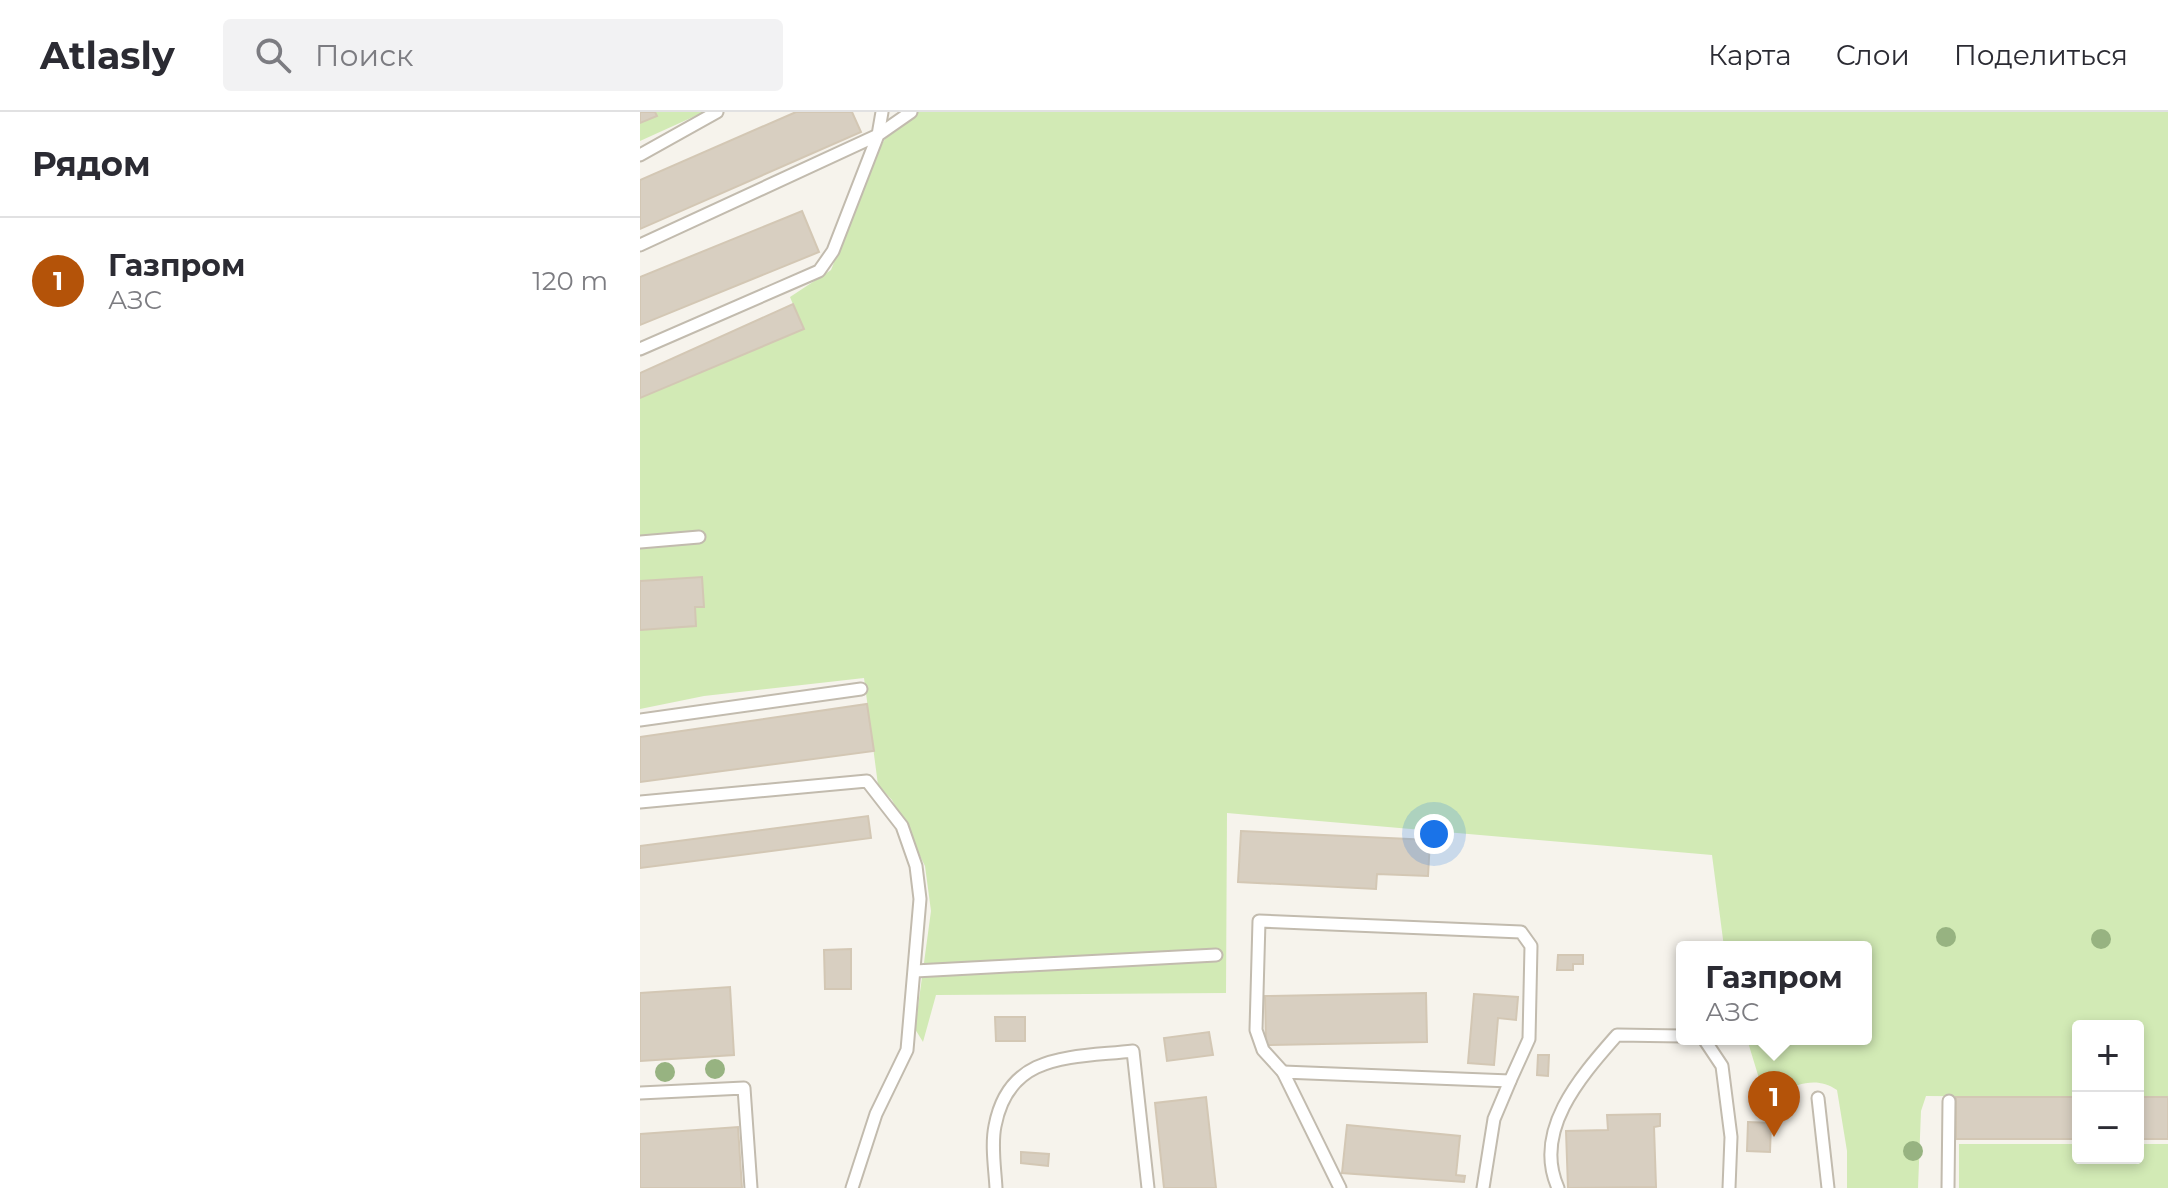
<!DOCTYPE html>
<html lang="ru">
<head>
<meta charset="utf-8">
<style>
  :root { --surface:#fff; --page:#f2f2f3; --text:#2b2b33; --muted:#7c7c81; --line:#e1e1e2; --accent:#b45309 }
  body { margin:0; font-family:Montserrat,sans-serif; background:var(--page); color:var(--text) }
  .controls { position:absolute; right:24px; bottom:24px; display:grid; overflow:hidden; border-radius:8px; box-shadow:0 4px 12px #0003 }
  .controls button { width:72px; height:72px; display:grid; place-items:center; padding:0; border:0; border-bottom:2px solid var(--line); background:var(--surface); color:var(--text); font:40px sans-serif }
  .you { position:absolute; left:794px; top:722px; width:28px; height:28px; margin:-20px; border:6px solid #fff; border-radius:50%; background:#1a73e8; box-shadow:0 0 0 12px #1a73e833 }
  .badge { display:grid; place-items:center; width:52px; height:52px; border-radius:50%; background:var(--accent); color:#fff; font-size:26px; font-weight:700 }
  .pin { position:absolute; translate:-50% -66px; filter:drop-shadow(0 2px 4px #0008) }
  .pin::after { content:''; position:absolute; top:42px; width:28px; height:24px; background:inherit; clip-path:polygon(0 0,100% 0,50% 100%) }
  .popup { position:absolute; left:1036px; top:829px; width:196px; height:104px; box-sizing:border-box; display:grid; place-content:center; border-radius:8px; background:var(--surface); filter:drop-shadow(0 2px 6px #0005); font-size:26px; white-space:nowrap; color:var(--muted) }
  .popup b { font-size:30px; color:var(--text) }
  .popup::after { content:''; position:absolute; left:50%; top:100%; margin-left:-16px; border:16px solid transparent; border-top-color:var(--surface) }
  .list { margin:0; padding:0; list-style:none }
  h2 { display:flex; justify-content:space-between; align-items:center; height:104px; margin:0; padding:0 32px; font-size:34px }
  h2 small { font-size:26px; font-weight:400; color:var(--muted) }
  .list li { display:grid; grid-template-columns:52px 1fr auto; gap:24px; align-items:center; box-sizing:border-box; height:128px; padding:0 32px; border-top:2px solid var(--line) }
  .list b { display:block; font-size:30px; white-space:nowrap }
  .list p { margin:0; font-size:26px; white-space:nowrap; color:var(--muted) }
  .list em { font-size:26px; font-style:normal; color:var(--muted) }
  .icon { flex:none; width:44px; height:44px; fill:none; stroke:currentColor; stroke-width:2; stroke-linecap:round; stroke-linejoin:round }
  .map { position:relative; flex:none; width:1528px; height:1076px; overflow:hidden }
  header { display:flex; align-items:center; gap:48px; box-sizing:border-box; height:112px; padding:0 40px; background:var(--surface); border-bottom:2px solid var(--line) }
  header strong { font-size:38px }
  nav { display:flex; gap:44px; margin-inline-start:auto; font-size:28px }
  .search { width:560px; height:72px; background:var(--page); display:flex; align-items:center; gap:20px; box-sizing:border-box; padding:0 28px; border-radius:8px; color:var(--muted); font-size:30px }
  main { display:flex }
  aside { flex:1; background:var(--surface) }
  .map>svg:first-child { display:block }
  .green { fill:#d2eab5 }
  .building { fill:#d8cfc1; stroke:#d3c7b4; stroke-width:2 }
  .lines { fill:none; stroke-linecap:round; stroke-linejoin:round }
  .service-casing { stroke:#c2bbae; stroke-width:15 }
  .service { stroke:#fff; stroke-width:11 }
  .tree { fill:#97b381 }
</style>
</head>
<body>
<header>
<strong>Atlasly</strong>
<div class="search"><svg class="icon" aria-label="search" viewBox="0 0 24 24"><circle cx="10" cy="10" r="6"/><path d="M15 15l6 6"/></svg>Поиск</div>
<nav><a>Карта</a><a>Слои</a><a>Поделиться</a></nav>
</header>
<main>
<aside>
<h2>Рядом<small></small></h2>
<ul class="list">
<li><span class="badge">1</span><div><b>Газпром</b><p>АЗС</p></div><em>120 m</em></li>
</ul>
</aside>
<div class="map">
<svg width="1528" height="1076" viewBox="0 0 1528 1076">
  <rect width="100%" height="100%" fill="#f6f3ec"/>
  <g class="green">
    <polygon points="15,0 64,0 0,29 0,11 16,4"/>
    <path d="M 275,0 L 1528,0 L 1528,985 L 1498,985 L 1498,914 L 1438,914 L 1438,985 L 1286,984 L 1281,999 L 1278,1076 L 1207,1076 L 1207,1039 L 1197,978 C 1178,965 1160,971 1141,980 L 1132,1009 L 1107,927 L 1226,927 L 1226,835 L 1084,835 L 1072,743 L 587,701 L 586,881 L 296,883 L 283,930 L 275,917 L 291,799 L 285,754 L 252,688 L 238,673 L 224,566 L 64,584 L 0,597 L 0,518 L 55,514 L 55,495 L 64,494 L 62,465 L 0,469 L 0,286 L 163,217 L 150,185 L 191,158 L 238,39 L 250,18 Z"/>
    <polygon points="1319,1032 1438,1032 1438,1046 1498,1046 1498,1032 1528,1032 1528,1076 1319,1076"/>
  </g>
  <g class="building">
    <polygon points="0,0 15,0 17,4 0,11"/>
    <polygon points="156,0 212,0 221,20 0,117 0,68"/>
    <polygon points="162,99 179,140 0,213 0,165"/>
    <polygon points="153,192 164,217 0,286 0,261"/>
    <polygon points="62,465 64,495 55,495 56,514 0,518 0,469"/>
    <polygon points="227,592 234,639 0,670 0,625"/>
    <polygon points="228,704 231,726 0,756 0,734"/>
    <polygon points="601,719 790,728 788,764 737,762 736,777 598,770"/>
    <polygon points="211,837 211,877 185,877 184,838"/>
    <polygon points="918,843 943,843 943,852 933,852 933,858 917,858"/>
    <polygon points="90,875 94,943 0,949 0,881"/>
    <polygon points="786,881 787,930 626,933 625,884"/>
    <polygon points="834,882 878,885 876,908 858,906 854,953 828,951"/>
    <polygon points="355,905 385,905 385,929 356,929"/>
    <polygon points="569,920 573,943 527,949 524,926"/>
    <polygon points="898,943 909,943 908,964 897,963"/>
    <polygon points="566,985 576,1076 524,1076 515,991"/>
    <rect x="1316" y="985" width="122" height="42"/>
    <rect x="1498" y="985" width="30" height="42"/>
    <polygon points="1020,1002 1020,1014 1014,1015 1016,1075 928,1076 926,1019 968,1018 967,1003"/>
    <polygon points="1108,1010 1131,1011 1130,1040 1107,1039"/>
    <polygon points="707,1013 820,1024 816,1063 825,1064 824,1070 702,1061"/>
    <polygon points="98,1015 102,1076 0,1076 0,1022"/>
    <polygon points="381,1040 409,1042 408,1054 381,1051"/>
  </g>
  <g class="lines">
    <defs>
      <g id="service">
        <polyline points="0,43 77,0"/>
        <polyline points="0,133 238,23 242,0"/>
        <polyline points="0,237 179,159 193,139 238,23 271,0"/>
        <polyline points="0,430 59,425"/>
        <polyline points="0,608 221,577"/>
        <polyline points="0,690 227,669 262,714 276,754 280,787 267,938 236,1002 212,1076"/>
        <polyline points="275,859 576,843"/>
        <polyline points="1064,927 1082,954 1091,1025 1089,1076"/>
        <polyline points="643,960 623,938 616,918 619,809 881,820 891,834 889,927 870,969"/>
        <polyline points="0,981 104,976 111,1076"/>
        <polyline points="1178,986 1188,1076"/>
        <path d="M 356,1076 C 355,1057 351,1033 355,1014 C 369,940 431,946 493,939 L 508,1076"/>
        <polyline points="700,1076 643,960 870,969 854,1007 843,1076"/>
        <path d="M 918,1076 C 892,1018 942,963 977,923 L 1042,924"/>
        <polyline points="1308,1076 1309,989"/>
      </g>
    </defs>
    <use href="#service" class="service-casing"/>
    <use href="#service" class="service"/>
  </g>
  <g class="tree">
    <circle cx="1306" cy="825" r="10"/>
    <circle cx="1461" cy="827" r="10"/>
    <circle cx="75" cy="957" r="10"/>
    <circle cx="25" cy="960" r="10"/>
    <circle cx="1273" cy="1039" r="10"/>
  </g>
</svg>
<div class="controls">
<button>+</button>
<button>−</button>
</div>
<div class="you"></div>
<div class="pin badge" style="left:1134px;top:1025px">1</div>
<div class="popup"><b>Газпром</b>АЗС</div>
</div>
</main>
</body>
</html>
